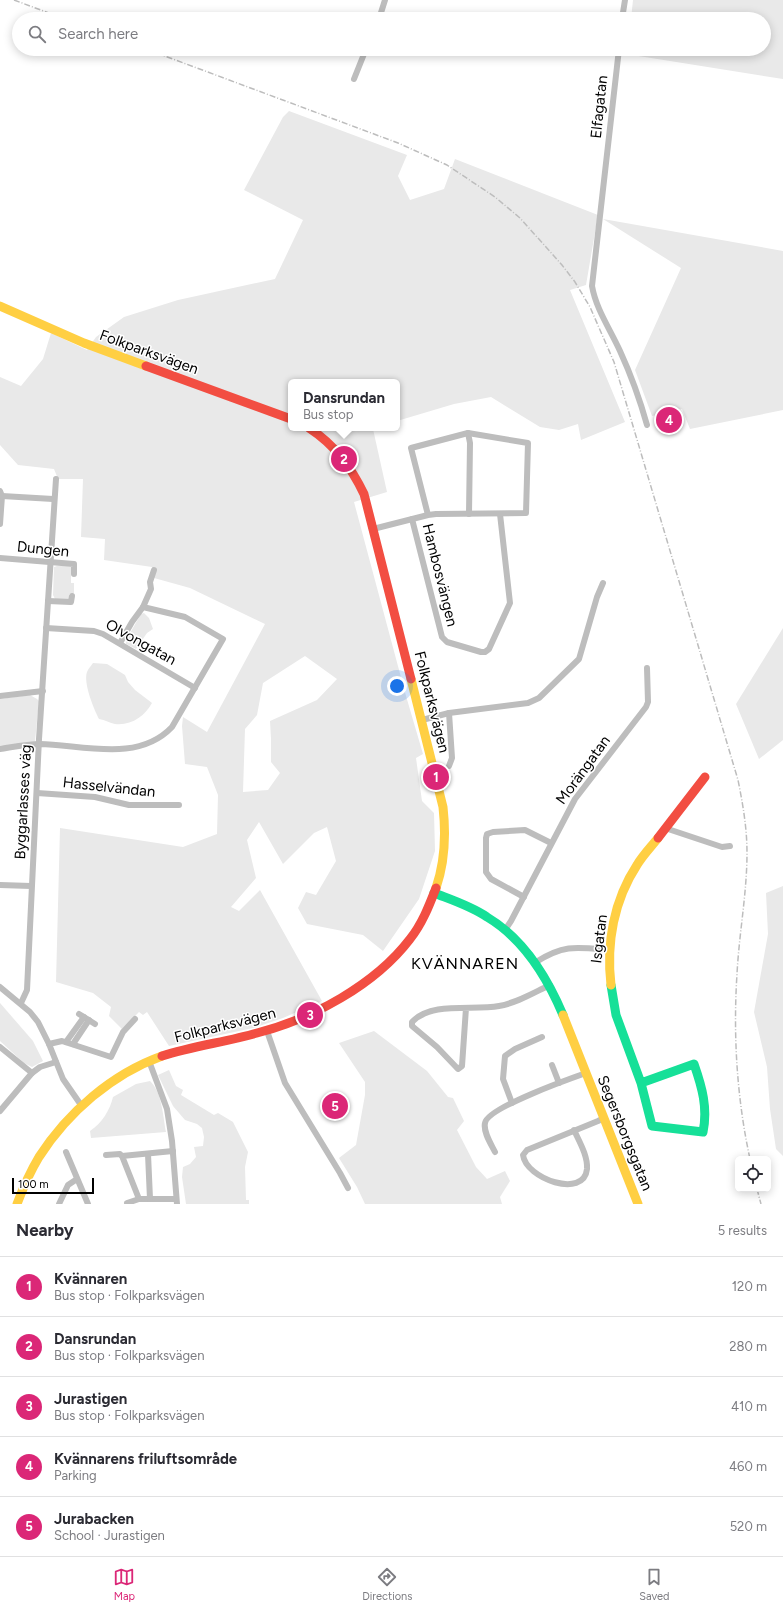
<!DOCTYPE html>
<html lang="en">
<head>
<meta charset="utf-8">
<style>
  :root { --surface:#fff; --page:#f2f2f3; --text:#2b2b33; --muted:#7c7c81; --line:#e1e1e2; --accent:#db2777 }
  body { margin:0; font-family:Figtree,sans-serif; background:var(--page); color:var(--text) }
  .controls { position:absolute; right:12px; bottom:12px; display:grid; overflow:hidden; border-radius:6px; box-shadow:0 2px 10px #0003 }
  .controls button { width:36px; height:36px; display:grid; place-items:center; padding:0; border:0; border-bottom:1px solid var(--line); background:var(--surface); color:var(--text); font:20px sans-serif }
  .scale { position:absolute; left:12px; bottom:10px; width:82px; box-sizing:border-box; padding-left:4px; border:2px solid #000; border-top:0; font-size:11px; line-height:14px; white-space:nowrap; color:#000; -webkit-text-stroke:3px #fff; paint-order:stroke }
  .you { position:absolute; left:397px; top:686px; width:14px; height:14px; margin:-10px; border:3px solid #fff; border-radius:50%; background:#1a73e8; box-shadow:0 0 0 6px #1a73e833 }
  .badge { display:grid; place-items:center; width:26px; height:26px; border-radius:50%; background:var(--accent); color:#fff; font-size:13px; font-weight:700 }
  .pin { position:absolute; translate:-50% -50%; border:2px solid #fff; box-shadow:0 1px 4px #0006 }
  .popup { position:absolute; left:288px; top:379px; width:112px; height:52px; box-sizing:border-box; display:grid; place-content:center; border-radius:6px; background:var(--surface); filter:drop-shadow(0 1px 3px #0005); font-size:13px; white-space:nowrap; color:var(--muted) }
  .popup b { font-size:15px; color:var(--text) }
  .popup::after { content:''; position:absolute; left:50%; top:100%; margin-left:-8px; border:8px solid transparent; border-top-color:var(--surface) }
  .list { margin:0; padding:0; list-style:none }
  h2 { display:flex; justify-content:space-between; align-items:center; height:52px; margin:0; padding:0 16px; font-size:17px }
  h2 small { font-size:13px; font-weight:400; color:var(--muted) }
  .list li { display:grid; grid-template-columns:26px 1fr auto; gap:12px; align-items:center; box-sizing:border-box; height:60px; padding:0 16px; border-top:1px solid var(--line) }
  .list b { display:block; font-size:15px; white-space:nowrap }
  .list p { margin:0; font-size:13px; white-space:nowrap; color:var(--muted) }
  .list em { font-size:13px; font-style:normal; color:var(--muted) }
  .icon { flex:none; width:22px; height:22px; fill:none; stroke:currentColor; stroke-width:2; stroke-linecap:round; stroke-linejoin:round }
  .map { position:relative; flex:none; width:783px; height:1204px; overflow:hidden }
  .search { position:absolute; background:var(--surface); box-shadow:0 2px 10px #0003; left:12px; right:12px; top:12px; height:44px; display:flex; align-items:center; gap:10px; box-sizing:border-box; padding:0 14px; border-radius:22px; color:var(--muted); font-size:15px }
  .sheet { height:352px; background:var(--surface) }
  nav { display:flex; justify-content:space-around; align-items:center; box-sizing:border-box; height:56px; border-top:1px solid var(--line); background:var(--surface); font-size:11px; color:var(--muted) }
  nav a { display:grid; justify-items:center; gap:2px }
  nav .on { color:var(--accent) }
  .map>svg:first-child { display:block }
  .green { fill:#e9e9e9; fill-rule:evenodd }
  .lines { fill:none; stroke-linecap:round; stroke-linejoin:round }
  .street { stroke:#bdbdbd; stroke-width:6 }
  .fast { stroke:#16e098; stroke-width:9 }
  .slow { stroke:#ffcf43; stroke-width:9 }
  .jam { stroke:#f24e42; stroke-width:9 }
  .rail { stroke:#bdbdbd; stroke-width:1.5; stroke-dasharray:6 2 1 2; stroke-linecap:butt }
  .labels { text-anchor:middle; stroke-width:3; stroke-linejoin:round; paint-order:stroke }
  .street-label { font-size:15px; fill:#000; stroke:#fff }
  .neighbourhood-label { font-size:16px; letter-spacing:1px; fill:#000; stroke:#fff }
</style>
</head>
<body>
<div class="map">
<svg width="783" height="1204" viewBox="0 0 783 1204">
  <rect width="100%" height="100%" fill="#fff"/>
  <g class="green">
    <polygon points="633,0 783,0 783,79 626,54 627,49 764,49 764,19 631,19"/>
    <path d="M 289,111 L 407,155 L 398,176 L 410,200 L 444,189 L 455,159 L 598,215 L 586,285 L 570,290 L 625,422 L 581,440 L 578,424 L 559,430 L 540,427 L 491,397 L 454,404 L 397,421 L 397,382 L 291,382 L 291,428 L 375,428 L 373,429 L 387,492 L 354,502 L 406,696 L 423,754 L 416,758 L 422,801 L 434,813 L 435,851 L 419,899 L 383,951 L 363,935 L 307,924 L 298,908 L 306,892 L 316,895 L 336,861 L 327,827 L 314,833 L 283,864 L 259,822 L 247,840 L 256,878 L 231,907 L 239,911 L 260,890 L 322,1001 L 283,1018 L 253,1028 L 169,1046 L 147,1012 L 143,1015 L 139,1012 L 122,1029 L 109,1016 L 111,1007 L 93,993 L 56,982 L 60,828 L 183,847 L 217,834 L 218,795 L 207,767 L 185,764 L 182,726 L 183,717 L 207,732 L 265,624 L 190,588 L 154,578 L 152,567 L 104,560 L 105,539 L 81,537 L 83,479 L 58,479 L 54,469 L 18,465 L 0,445 L 0,377 L 21,386 L 43,359 L 51,333 L 87,350 L 96,337 L 124,317 L 178,300 L 275,279 L 303,220 L 244,190 L 283,117 ZM 305,656 L 337,679 L 317,700 L 270,721 L 271,739 L 271,762 L 280,773 L 268,790 L 243,792 L 245,729 L 257,715 L 263,683 Z"/>
    <polygon points="603,219 783,251 783,410 690,429 682,409 652,416 635,370 681,268"/>
    <polygon points="57,566 71,566 71,583 74,583 74,594 69,594 69,599 55,599 53,595 54,567"/>
    <polygon points="144,613 149,618 153,629 147,633 136,649 126,644 126,640 141,614"/>
    <polygon points="783,628 783,740 759,759 736,704"/>
    <path d="M 93,663 L 107,664 L 125,675 L 128,682 L 135,690 L 152,703 C 145,716 131,726 115,724 C 110,723 105,720 99,719 C 94,709 83,683 87,672 C 88,669 91,666 93,663 Z"/>
    <polygon points="30,695 37,699 39,701 35,741 32,743 0,746 0,699"/>
    <polygon points="783,886 783,1156 776,1149 770,1109 767,1067 754,1012 768,934 766,893"/>
    <polygon points="0,1003 33,1041 43,1061 32,1067 24,1063 0,1041"/>
    <polygon points="374,1031 427,1071 448,1097 453,1098 464,1121 457,1130 476,1167 487,1179 505,1171 510,1181 500,1197 502,1204 365,1204 357,1187 339,1158 356,1145 365,1095 365,1082 339,1043"/>
    <polygon points="169,1070 176,1086 183,1090 181,1095 214,1115 218,1113 233,1122 248,1152 245,1167 246,1200 249,1200 249,1204 186,1204 182,1177 183,1167 190,1164 196,1157 194,1147 203,1146 204,1137 202,1128 197,1124 185,1120 173,1106 158,1075"/>
    <path d="M 150,1081 C 162,1092 163,1116 166,1132 L 91,1138 L 90,1131 C 102,1123 110,1110 113,1097 L 136,1084 Z"/>
  </g>
  <g class="lines">
    <g class="street">
      <polyline points="379,19 385,0"/>
      <polyline points="622,19 625,0"/>
      <path d="M 619,49 L 592,286 C 596,309 610,329 620,351 C 631,375 640,400 647,425"/>
      <polyline points="354,79 366,49"/>
      <polyline points="468,433 470,443 469,514"/>
      <polyline points="0,491 2,496 0,524"/>
      <polyline points="2,496 53,499"/>
      <polyline points="412,519 442,637 447,642 481,652 485,652 489,649 510,603 500,514"/>
      <polyline points="373,529 428,515 411,448 468,433 528,443 526,513 436,514 428,515"/>
      <polyline points="0,558 74,564 74,574"/>
      <polyline points="48,601 71,602 72,596"/>
      <polyline points="143,607 151,589 150,582 154,570"/>
      <polyline points="46,628 94,631 103,634 195,688"/>
      <polyline points="0,696 43,691"/>
      <polyline points="422,720 449,713 528,703 539,698 579,659 597,597 603,583"/>
      <path d="M 0,749 C 13,747 27,744 40,744 C 83,745 138,763 172,727 L 223,639 L 185,617 L 143,607 L 132,622 L 120,643"/>
      <polyline points="449,766 452,758 449,713"/>
      <polyline points="37,793 95,797 129,805 179,805"/>
      <polyline points="665,828 722,847 730,846"/>
      <polyline points="0,885 31,886"/>
      <polyline points="524,897 491,879 486,872 486,838 487,834 493,832 525,830 551,843"/>
      <polyline points="505,930 511,921 575,799 646,707 648,702 647,668"/>
      <path d="M 536,962 C 564,944 577,947 609,950"/>
      <polyline points="0,987 30,1012 38,1022 49,1044 63,1079 81,1105"/>
      <polyline points="21,1003 27,990 39,739 56,479"/>
      <path d="M 466,1008 L 462,1066 L 458,1069 L 437,1047 L 412,1026 L 412,1022 C 432,1001 473,1011 499,1006 C 517,1003 533,993 550,985"/>
      <polyline points="79,1014 95,1024"/>
      <polyline points="267,1031 285,1083 340,1173 348,1188"/>
      <polyline points="66,1042 84,1017"/>
      <polyline points="49,1044 62,1041 111,1057 123,1032 135,1019"/>
      <polyline points="73,1044 89,1020"/>
      <polyline points="0,1047 32,1073"/>
      <polyline points="149,1061 167,1109 172,1141 177,1204"/>
      <polyline points="552,1065 559,1083"/>
      <polyline points="512,1103 503,1079 505,1056 515,1049 542,1037"/>
      <polyline points="0,1111 32,1073 40,1067 56,1062"/>
      <path d="M 574,1130 C 579,1141 588,1156 587,1169 C 584,1199 526,1179 523,1155 L 527,1150 L 598,1121 L 604,1118"/>
      <polyline points="173,1151 122,1156 139,1199 176,1199"/>
      <polyline points="66,1152 88,1204"/>
      <path d="M 495,1152 C 491,1144 483,1132 485,1123 C 487,1108 569,1079 586,1073"/>
      <polyline points="148,1154 150,1199"/>
      <polyline points="106,1155 120,1154 122,1156"/>
      <polyline points="127,1203 139,1199"/>
      <polyline points="59,1204 68,1185 77,1179"/>
    </g>
    <g class="fast">
      <path d="M 434,893 C 452,900 471,906 487,917 C 524,939 547,977 563,1015"/>
      <path d="M 611,985 L 616,1015 L 641,1083 L 652,1126 L 703,1132 C 708,1108 702,1087 694,1064 L 641,1083"/>
    </g>
    <g class="slow">
      <polyline points="0,306 84,343 146,366"/>
      <path d="M 411,679 L 443,807 C 446,834 445,862 436,888"/>
      <path d="M 611,985 C 606,943 614,900 637,865 C 643,855 651,847 658,838"/>
      <polyline points="563,1015 638,1204"/>
      <path d="M 17,1204 C 23,1188 30,1172 39,1157 C 68,1112 112,1074 162,1056"/>
    </g>
    <g class="jam">
      <polyline points="146,366 291,419"/>
      <path d="M 309,428 C 335,445 351,467 364,494 L 411,679"/>
      <polyline points="658,838 705,777"/>
      <path d="M 162,1056 C 193,1046 226,1042 257,1033 C 312,1019 375,985 410,939 C 422,924 429,906 436,888"/>
    </g>
    <g class="rail">
      <polyline points="14,0 65,19"/>
      <path d="M 146,49 L 398,143 L 447,165 L 495,197 L 520,218 L 562,265 L 575,282 L 590,307 L 614,362 L 738,780 C 743,805 747,828 747,853 C 747,893 739,934 737,974 C 733,1036 737,1099 750,1159"/>
      <polyline points="757,1189 761,1204"/>
    </g>
  </g>
  <g class="labels">
    <g class="street-label">
      <text transform="translate(599 107) rotate(-84)" y="5">Elfagatan</text>
      <text transform="translate(149 352) rotate(20)" y="5">Folkparksvägen</text>
      <text transform="translate(43 549) rotate(6)" y="5">Dungen</text>
      <text transform="translate(440 575) rotate(76)" y="5">Hambosvängen</text>
      <text transform="translate(141 642) rotate(29)" y="5">Olvongatan</text>
      <text transform="translate(432 702) rotate(76)" y="5">Folkparksvägen</text>
      <text transform="translate(583 770) rotate(-54)" y="5">Morängatan</text>
      <text transform="translate(109 787) rotate(6)" y="5">Hasselvändan</text>
      <text transform="translate(23 802) rotate(-87)" y="5">Byggarlasses väg</text>
      <text transform="translate(599 939) rotate(-83)" y="5">Isgatan</text>
      <text transform="translate(225 1025) rotate(-14)" y="5">Folkparksvägen</text>
      <text transform="translate(625 1133) rotate(68)" y="5">Segersborgsgatan</text>
    </g>
    <g class="neighbourhood-label">
      <text x="465" y="969">KVÄNNAREN</text>
    </g>
  </g>
</svg>
<div class="controls">
<button><svg class="icon" aria-label="locate" viewBox="0 0 24 24"><circle cx="12" cy="12" r="6"/><path d="M12 2v4M12 18v4M2 12h4M18 12h4"/></svg></button>
</div>
<div class="scale">100 m</div>
<div class="you"></div>
<div class="pin badge" style="left:436px;top:777px">1</div>
<div class="pin badge" style="left:344px;top:459px">2</div>
<div class="popup"><b>Dansrundan</b>Bus stop</div>
<div class="pin badge" style="left:310px;top:1015px">3</div>
<div class="pin badge" style="left:669px;top:420px">4</div>
<div class="pin badge" style="left:335px;top:1106px">5</div>
<div class="search"><svg class="icon" aria-label="search" viewBox="0 0 24 24"><circle cx="10" cy="10" r="6"/><path d="M15 15l6 6"/></svg>Search here</div>
</div>
<section class="sheet">
<h2>Nearby<small>5 results</small></h2>
<ul class="list">
<li><span class="badge">1</span><div><b>Kvännaren</b><p>Bus stop · Folkparksvägen</p></div><em>120 m</em></li>
<li><span class="badge">2</span><div><b>Dansrundan</b><p>Bus stop · Folkparksvägen</p></div><em>280 m</em></li>
<li><span class="badge">3</span><div><b>Jurastigen</b><p>Bus stop · Folkparksvägen</p></div><em>410 m</em></li>
<li><span class="badge">4</span><div><b>Kvännarens friluftsområde</b><p>Parking</p></div><em>460 m</em></li>
<li><span class="badge">5</span><div><b>Jurabacken</b><p>School · Jurastigen</p></div><em>520 m</em></li>
</ul>
</section>
<nav>
<a class="on"><svg class="icon" aria-label="map" viewBox="0 0 24 24"><path d="M3 6l6-2 6 2 6-2v14l-6 2-6-2-6 2zM9 4v14M15 6v14"/></svg>Map</a>
<a><svg class="icon" aria-label="directions" viewBox="0 0 24 24"><path d="M12 3l9 9-9 9-9-9zM9 14v-3h6M13 9l2 2-2 2"/></svg>Directions</a>
<a><svg class="icon" aria-label="saved" viewBox="0 0 24 24"><path d="M7 4h10v16l-5-4-5 4z"/></svg>Saved</a>
</nav>
</body>
</html>
